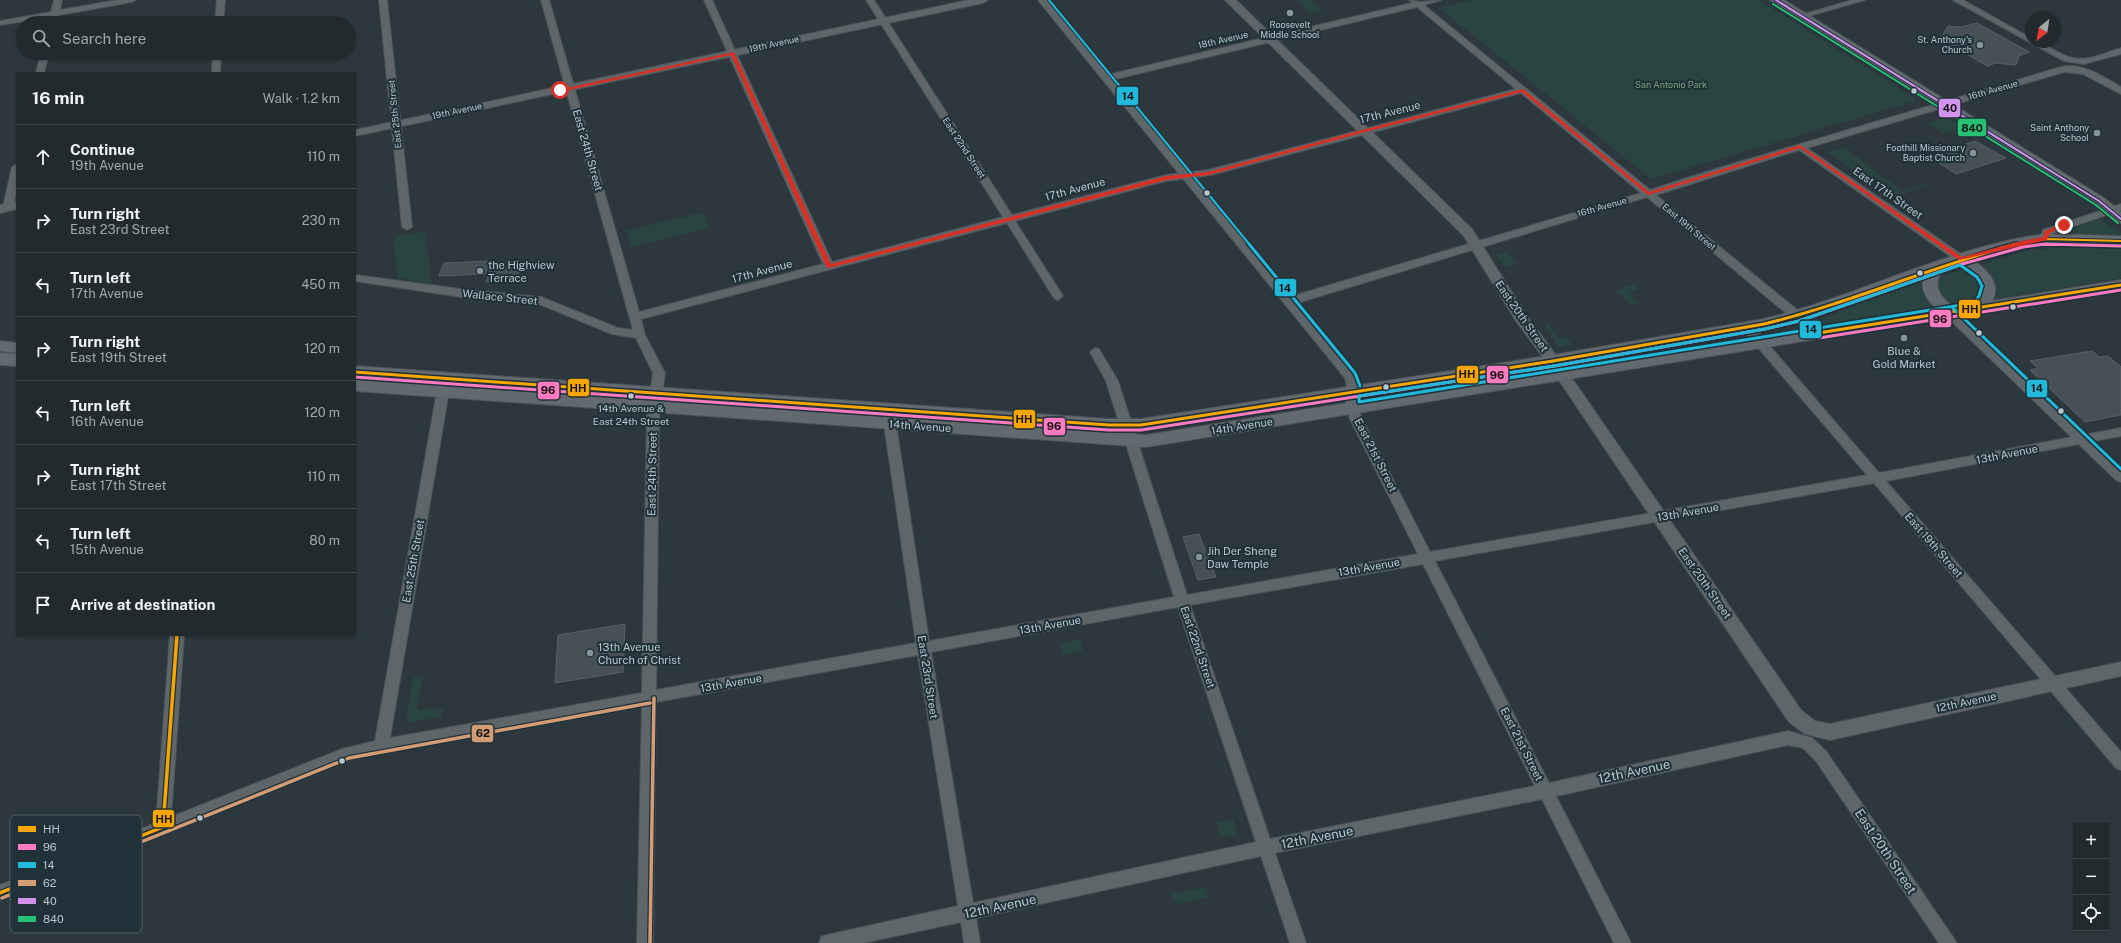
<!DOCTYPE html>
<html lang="en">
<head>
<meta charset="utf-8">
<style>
  :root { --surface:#222a2e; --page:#2e363a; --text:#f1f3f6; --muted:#a2a7aa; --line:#3f464a }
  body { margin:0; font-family:"Public Sans",sans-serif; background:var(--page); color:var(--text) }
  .controls { position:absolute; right:12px; bottom:12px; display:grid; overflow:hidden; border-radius:0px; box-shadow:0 1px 3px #0004 }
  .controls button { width:36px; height:36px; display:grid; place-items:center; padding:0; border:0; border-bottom:1px solid var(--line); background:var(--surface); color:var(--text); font:20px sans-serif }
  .compass { position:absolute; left:2025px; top:12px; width:36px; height:36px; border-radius:50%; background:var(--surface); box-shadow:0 1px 3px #0004; rotate:210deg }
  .stop { position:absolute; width:12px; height:12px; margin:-9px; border:3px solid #d93025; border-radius:50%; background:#fff }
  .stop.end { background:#d93025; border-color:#fff; box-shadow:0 1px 4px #0008 }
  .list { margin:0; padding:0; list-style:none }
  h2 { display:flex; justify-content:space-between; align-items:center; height:52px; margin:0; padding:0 16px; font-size:17px }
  h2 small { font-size:13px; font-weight:400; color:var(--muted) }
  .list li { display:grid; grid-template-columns:26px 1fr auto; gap:12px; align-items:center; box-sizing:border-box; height:64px; padding:0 16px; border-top:1px solid var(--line) }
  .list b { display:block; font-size:15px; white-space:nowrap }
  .list p { margin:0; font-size:13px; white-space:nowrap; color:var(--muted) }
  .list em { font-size:13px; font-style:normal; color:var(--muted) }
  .icon { flex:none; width:22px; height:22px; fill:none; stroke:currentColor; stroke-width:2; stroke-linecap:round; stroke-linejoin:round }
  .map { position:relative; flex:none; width:2121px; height:943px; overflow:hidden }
  .search { position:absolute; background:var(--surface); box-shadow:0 1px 3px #0004; left:16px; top:16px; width:340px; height:44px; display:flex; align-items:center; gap:10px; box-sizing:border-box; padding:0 14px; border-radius:22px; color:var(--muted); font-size:15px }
  .panel { position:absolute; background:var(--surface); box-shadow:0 1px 3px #0004; left:16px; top:72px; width:340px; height:564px; border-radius:0px }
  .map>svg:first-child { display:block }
  .green { fill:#2a4441 }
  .building { fill:#475055; stroke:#566064 }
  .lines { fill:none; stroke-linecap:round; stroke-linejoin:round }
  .minor-casing { stroke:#4c5358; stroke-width:2 }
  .tertiary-casing { stroke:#4c5358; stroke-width:2 }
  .secondary-casing { stroke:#4c5358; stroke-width:2 }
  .minor { fill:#5e666a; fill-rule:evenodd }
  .tertiary { fill:#5e666a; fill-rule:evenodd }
  .secondary { fill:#626a6f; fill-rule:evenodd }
  .bus-1-far2-casing { stroke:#203139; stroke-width:4 }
  .bus-1-far1-casing { stroke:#203139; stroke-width:6 }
  .bus-1-casing { stroke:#203139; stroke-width:6 }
  .bus-2-far1-casing { stroke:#203139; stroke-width:4 }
  .bus-2-casing { stroke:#203139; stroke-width:6 }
  .bus-3-far1-casing { stroke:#203139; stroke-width:4 }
  .bus-3-casing { stroke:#203139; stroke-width:6 }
  .bus-4-casing { stroke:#203139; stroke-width:6 }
  .bus-5-casing { stroke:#203139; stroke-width:4 }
  .bus-6-casing { stroke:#203139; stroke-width:4 }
  .bus-1-far2 { stroke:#f7a600; stroke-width:2 }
  .bus-1-far1 { stroke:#f7a600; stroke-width:3 }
  .bus-1 { stroke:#f7a600; stroke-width:3.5 }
  .bus-2-far1 { stroke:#fe7ac1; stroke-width:2 }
  .bus-2 { stroke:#fe7ac1; stroke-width:3 }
  .bus-3-far1 { stroke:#20b9da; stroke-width:2 }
  .bus-3 { stroke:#20b9da; stroke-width:3 }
  .bus-4 { stroke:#d39c74; stroke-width:3.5 }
  .bus-5 { stroke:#d193ec; stroke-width:2 }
  .bus-6 { stroke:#26c172; stroke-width:2 }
  .route { fill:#d93025 }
  .poi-dot { fill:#88949b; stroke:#203139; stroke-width:1.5 }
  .bus-dot { fill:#b9c6cd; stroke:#203139; stroke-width:1.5 }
  .labels { text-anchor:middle; stroke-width:4; stroke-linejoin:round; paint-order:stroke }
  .far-poi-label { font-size:9px; fill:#b9c6cd; stroke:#203139; text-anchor:end }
  .far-street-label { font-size:9px; fill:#b9c6cd; stroke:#203139 }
  .far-park-label { font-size:9px; fill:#79a377; stroke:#203139 }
  .bus-label { font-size:10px; fill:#b9c6cd; stroke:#203139 }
  .street-label { font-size:11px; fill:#b9c6cd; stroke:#203139 }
  .poi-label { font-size:11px; fill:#b9c6cd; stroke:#203139; text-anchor:start }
  .near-street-label { font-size:13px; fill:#b9c6cd; stroke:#203139 }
  .key { fill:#203139; stroke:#4e5e65; stroke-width:1 }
  .key-label { font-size:11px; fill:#b9c6cd }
  .line-badge { stroke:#203139; stroke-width:1.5 }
  .pale-badge-label { font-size:11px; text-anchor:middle; font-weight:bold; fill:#111 }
</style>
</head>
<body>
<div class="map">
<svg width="2121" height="943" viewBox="0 0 2121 943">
  <rect width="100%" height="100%" fill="#2d383e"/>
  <g class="green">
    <polygon points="1297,0 1311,0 1323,11 1311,14"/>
    <polygon points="1472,0 1759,0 1915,98 1915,101 1651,179 1439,8"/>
    <polygon points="1946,118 1979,138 1980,141 1975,140 1957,130 1944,134 1927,123"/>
    <polygon points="1844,147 1902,191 1949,178 1892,197 1828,153 1828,151"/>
    <polygon points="704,212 710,228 631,247 626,231"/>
    <polygon points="2098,218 2121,233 2121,278 1831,326 1822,324 1820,319 1921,282 2026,251 2083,244 2056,235"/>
    <polygon points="425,232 432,284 397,278 394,236"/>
    <polygon points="1505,252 1518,262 1504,267 1496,255"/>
    <polygon points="1634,284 1639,289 1629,293 1638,302 1632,305 1615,291"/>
    <polygon points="1551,324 1550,326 1558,338 1566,337 1572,345 1559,347 1545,326"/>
    <polygon points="1080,640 1083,651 1064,655 1063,657 1059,643"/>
    <polygon points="422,677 417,709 443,708 441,717 406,723 413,678"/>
    <polygon points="1233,819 1238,834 1221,838 1217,823"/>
    <polygon points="1206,887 1209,897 1177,904 1170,894"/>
  </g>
  <g class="building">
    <polygon points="1977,23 2029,52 2019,56 2016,65 1996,63 1987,66 1940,39 1948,26 1962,27"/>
    <polygon points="1975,141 2006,158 1956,174 1936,161 1952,156 1945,151"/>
    <polygon points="490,261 485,274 439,276 444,263"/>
    <polygon points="518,266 517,269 520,268 516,280 486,282 491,267"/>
    <polygon points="2092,351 2099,357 2108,356 2121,367 2121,415 2085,422 2030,370 2038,368 2030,361"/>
    <polygon points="1199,534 1216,577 1198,580 1183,537"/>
    <polygon points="625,624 623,672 555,683 558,635"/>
  </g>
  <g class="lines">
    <defs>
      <g id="minor">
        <polygon points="54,0 62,0 60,10 118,0 136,0 132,2 59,15 57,23 49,23 50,17 0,25 0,21 51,12"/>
        <polygon points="217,0 225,0 223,23 215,23"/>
        <polygon points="379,0 387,0 412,227 407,230 402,227"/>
        <path d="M 541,0 L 549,0 L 639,312 L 823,264 L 704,0 L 712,0 L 832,262 L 1003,217 L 866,0 L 874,0 L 1012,215 L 1166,175 L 1208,170 L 1516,89 L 1417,7 L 1107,81 L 1103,78 L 1107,75 L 1412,3 L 1409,0 L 1420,2 L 1441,0 L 1424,5 L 1650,190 L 1722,167 L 2061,67 C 2082,62 2104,77 2121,87 L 2121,94 L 2083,74 L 2064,72 L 1807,148 L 1965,257 L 1966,259 L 1965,261 L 1957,261 L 1799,150 L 1656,195 L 1801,313 L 1820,331 L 1821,334 L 1816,338 L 1812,337 L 1793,319 L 1647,197 L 1294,304 L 1286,304 L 1285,301 L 1286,298 L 1641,193 L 1521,93 L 1211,175 L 1166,181 L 1015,221 L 1063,296 L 1058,300 L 1054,298 L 1007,223 L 641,319 L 645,335 L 665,373 L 659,417 L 656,690 L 916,643 L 884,424 L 886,413 L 892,409 L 898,413 L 896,424 L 929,641 L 1174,597 L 1106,381 L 1090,352 L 1095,348 L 1099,349 L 1118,381 L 1187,595 L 1418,554 L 1350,419 L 1347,408 L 1353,404 L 1357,405 L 1362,419 L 1430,552 L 1867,475 L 1743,330 L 1742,327 L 1747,323 L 1751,324 L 1879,473 L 2121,428 L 2121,436 L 1886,481 L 2121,752 L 2121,770 L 2116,768 L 1874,483 L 1435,561 L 1549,783 L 1788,731 L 1812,738 L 1826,751 L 1957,943 L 1939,943 L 1816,761 L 1803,748 L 1788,745 L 1556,796 L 1631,943 L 1614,943 L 1542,799 L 1275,853 L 1306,943 L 1290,943 L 1261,856 L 976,918 L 980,943 L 964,943 L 961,922 L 863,943 L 819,943 L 821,937 L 827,935 L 958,906 L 918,655 L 656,702 L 653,943 L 637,943 L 642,705 L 381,753 L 343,762 L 0,901 L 0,885 L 156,823 L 170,635 L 184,635 L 171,817 L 342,749 L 375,741 L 437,391 L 444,380 L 448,379 L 454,383 L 449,391 L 390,738 L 642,693 L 647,417 L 653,373 L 636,338 L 612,334 L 539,304 L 468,298 L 355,281 L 355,275 L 468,290 L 541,297 L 618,328 L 633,330 ZM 1423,564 L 1535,786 L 1270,839 L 1190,605 ZM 1178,607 L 1256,842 L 973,903 L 931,652 Z"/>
        <polygon points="1852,0 1865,0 1802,18 1798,16"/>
        <path d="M 1953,0 L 1963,0 L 2031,38 L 2031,42 C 2045,42 2056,53 2069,57 C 2086,63 2104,53 2121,48 L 2121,54 L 2084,64 L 2064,61 Z"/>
        <polygon points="41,53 49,53 44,73 36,73"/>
        <polygon points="213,53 221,53 220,73 212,73"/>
        <polygon points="17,164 17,188 13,207 8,210 3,207 12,167"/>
        <polygon points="2121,204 2121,210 2051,234 2049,241 2045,242 2040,239 2043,230"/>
      </g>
      <g id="tertiary">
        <polygon points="969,0 988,0 983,3 355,136 355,130"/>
        <path d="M 1038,0 L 1048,0 L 1356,372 C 1362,383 1365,400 1358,412 L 1353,413 L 1348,412 C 1342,402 1350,389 1345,378 Z"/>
        <polygon points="1225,0 1236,0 1472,229 1526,315 1558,358 1801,710 1815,721 1830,724 2121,662 2121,676 1830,740 1805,734 1789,722 1548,364 1516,321 1463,235"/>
        <polygon points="17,201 17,209 0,213 0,205"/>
        <polygon points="1950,307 1955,309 2121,467 2121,482 2116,480 1945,315 1943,312 1945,309"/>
      </g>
      <g id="secondary">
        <polygon points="1770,0 1784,0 2104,198 2121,212 2121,223 2116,222 2094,204"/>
        <path d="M 2045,234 L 2121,236 L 2121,246 L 2045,244 L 2023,246 L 1973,260 C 1986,269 2002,284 1992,301 L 2121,280 L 2121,290 L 1146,447 L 355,391 L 355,379 L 1146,435 L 1937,309 C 1928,301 1919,290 1924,277 L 1802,320 L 1764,329 L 1553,367 L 1141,431 L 1109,431 L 355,378 L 355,366 L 1109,419 L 1141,419 L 1553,355 L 1764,319 C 1859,296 1948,247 2045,234 ZM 1959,265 C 1971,272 1994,292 1972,304 C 1968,306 1959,306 1953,307 C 1940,296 1932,287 1942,271 Z"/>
        <polygon points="0,341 17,343 17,353 0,351"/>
        <polygon points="0,353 17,354 17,366 0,365"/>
      </g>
    </defs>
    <use href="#minor" class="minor-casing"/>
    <use href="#tertiary" class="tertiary-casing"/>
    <use href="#secondary" class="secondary-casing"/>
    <use href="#minor" class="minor"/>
    <use href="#tertiary" class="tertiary"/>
    <use href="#secondary" class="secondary"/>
    <defs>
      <polyline id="bus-1-far2" points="2012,245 2045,239 2121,241"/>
      <g id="bus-1-far1">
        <polyline points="1818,333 2121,285"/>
        <path d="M 355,372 L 1109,425 L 1141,425 L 1553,361 L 1764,324 C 1850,303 1931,267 2016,244"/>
      </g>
      <polyline id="bus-1" points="0,893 163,827 177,635"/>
      <polyline id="bus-2-far1" points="2040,245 2070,245"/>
      <g id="bus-2">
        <polyline points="1819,338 2121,290"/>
        <polyline points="355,377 1109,430 1141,430 1554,366 1765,329 1799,321 1962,264 2023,247 2045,244 2121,246"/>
      </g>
      <polyline id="bus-3-far1" points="1049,0 1250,245"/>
      <g id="bus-3">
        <polyline points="1249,244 1355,373 1360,386"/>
        <polygon points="1960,265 1977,277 1982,286 1979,296 1974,303 1359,402 1359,396 1554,366 1765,329 1799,321"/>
        <polyline points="1953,308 2121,469"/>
      </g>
      <g id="bus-4">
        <polyline points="2,898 349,758 650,703"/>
        <polyline points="650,943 654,698"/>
      </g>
      <polyline id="bus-5" points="1776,0 2099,201 2121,219"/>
      <polyline id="bus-6" points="1773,4 2096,205 2118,223"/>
    </defs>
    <use href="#bus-1-far2" class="bus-1-far2-casing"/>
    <use href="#bus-1-far1" class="bus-1-far1-casing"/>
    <use href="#bus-1" class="bus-1-casing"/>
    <use href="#bus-2-far1" class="bus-2-far1-casing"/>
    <use href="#bus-2" class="bus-2-casing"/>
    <use href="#bus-3-far1" class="bus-3-far1-casing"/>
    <use href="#bus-3" class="bus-3-casing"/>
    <use href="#bus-4" class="bus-4-casing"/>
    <use href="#bus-5" class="bus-5-casing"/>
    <use href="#bus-6" class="bus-6-casing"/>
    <use href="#bus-1-far2" class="bus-1-far2"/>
    <use href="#bus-1-far1" class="bus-1-far1"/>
    <use href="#bus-1" class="bus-1"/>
    <use href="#bus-2-far1" class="bus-2-far1"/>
    <use href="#bus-2" class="bus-2"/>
    <use href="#bus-3-far1" class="bus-3-far1"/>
    <use href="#bus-3" class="bus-3"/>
    <use href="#bus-4" class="bus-4"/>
    <use href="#bus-5" class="bus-5"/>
    <use href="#bus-6" class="bus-6"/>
  </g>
  <polygon class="route" points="734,52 831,264 1166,176 1208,172 1362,130 1523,89 1649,192 1800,145 1962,257 2022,241 2043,237 2045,231 2062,224 2066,225 2050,233 2047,240 1959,260 1800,148 1648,195 1522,92 1365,132 1208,175 1166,180 829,268 826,266 731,55 560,92 557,90"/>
  <g class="poi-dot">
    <circle cx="1290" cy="13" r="4"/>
    <circle cx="1980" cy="45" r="4"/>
    <circle cx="2097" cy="133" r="4"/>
    <circle cx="1973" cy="153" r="4"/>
    <circle cx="480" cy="271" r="4"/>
    <circle cx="1904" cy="338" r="4"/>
    <circle cx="1199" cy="557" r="4"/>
    <circle cx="590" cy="653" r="4"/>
  </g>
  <g class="bus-dot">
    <circle cx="1914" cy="91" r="3.5"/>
    <circle cx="1207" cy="193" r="3.5"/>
    <circle cx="1920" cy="273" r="3.5"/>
    <circle cx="2013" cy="307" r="3.5"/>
    <circle cx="1979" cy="333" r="3.5"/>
    <circle cx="1386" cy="387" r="3.5"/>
    <circle cx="631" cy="396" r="3.5"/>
    <circle cx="2061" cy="411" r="3.5"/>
    <circle cx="342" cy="761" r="3.5"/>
    <circle cx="200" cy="818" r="3.5"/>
  </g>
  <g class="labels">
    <g class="far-poi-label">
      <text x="1290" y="28" text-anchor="middle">Roosevelt<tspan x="1290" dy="10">Middle School</tspan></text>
      <text x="1972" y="43">St. Anthony's<tspan x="1972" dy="10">Church</tspan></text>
      <text x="2089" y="131">Saint Anthony<tspan x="2089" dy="10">School</tspan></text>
      <text x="1965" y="151">Foothill Missionary<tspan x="1965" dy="10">Baptist Church</tspan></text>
    </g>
    <g class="far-street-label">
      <text transform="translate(1223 40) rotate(-13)" y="3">18th Avenue</text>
      <text transform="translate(774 44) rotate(-12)" y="3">19th Avenue</text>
      <text transform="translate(1993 90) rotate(-16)" y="3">16th Avenue</text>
      <text transform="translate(457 111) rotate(-12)" y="3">19th Avenue</text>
      <text transform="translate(395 114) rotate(-96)" y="3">East 25th Street</text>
      <text transform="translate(964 148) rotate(57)" y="3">East 22nd Street</text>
      <text transform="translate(1602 207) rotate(-16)" y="3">16th Avenue</text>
      <text transform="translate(1689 227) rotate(40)" y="3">East 19th Street</text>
    </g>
    <g class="far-park-label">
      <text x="1671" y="88">San Antonio Park</text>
    </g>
    <g class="bus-label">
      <text x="631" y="412">14th Avenue &amp;<tspan x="631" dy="13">East 24th Street</tspan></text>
    </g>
    <g class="street-label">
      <text transform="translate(1390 112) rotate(-14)" y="4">17th Avenue</text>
      <text transform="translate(588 150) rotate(74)" y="4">East 24th Street</text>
      <text transform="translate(1075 189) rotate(-15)" y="4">17th Avenue</text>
      <text transform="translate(1888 193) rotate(35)" y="4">East 17th Street</text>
      <text transform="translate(762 271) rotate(-15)" y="4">17th Avenue</text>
      <text transform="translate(500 297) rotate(6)" y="4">Wallace Street</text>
      <text transform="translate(1522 316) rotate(55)" y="4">East 20th Street</text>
      <text transform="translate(920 426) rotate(4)" y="4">14th Avenue</text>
      <text transform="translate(1242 426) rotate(-9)" y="4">14th Avenue</text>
      <text transform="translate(2007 454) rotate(-11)" y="4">13th Avenue</text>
      <text transform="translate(1376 455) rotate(63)" y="4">East 21st Street</text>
      <text transform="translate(652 474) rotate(-89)" y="4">East 24th Street</text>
      <text transform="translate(1688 512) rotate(-10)" y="4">13th Avenue</text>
      <text transform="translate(1934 545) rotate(49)" y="4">East 19th Street</text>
      <text transform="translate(413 561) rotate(-80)" y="4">East 25th Street</text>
      <text transform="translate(1369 567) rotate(-10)" y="4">13th Avenue</text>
      <text transform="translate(1705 583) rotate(55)" y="4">East 20th Street</text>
      <text transform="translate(1050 625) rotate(-10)" y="4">13th Avenue</text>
      <text transform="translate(1198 647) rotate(71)" y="4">East 22nd Street</text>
      <text transform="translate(928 677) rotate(81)" y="4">East 23rd Street</text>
      <text transform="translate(731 683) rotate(-10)" y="4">13th Avenue</text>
      <text transform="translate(1966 702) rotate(-12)" y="4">12th Avenue</text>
      <text transform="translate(1522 744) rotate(63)" y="4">East 21st Street</text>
    </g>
    <g class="poi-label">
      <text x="488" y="269">the Highview<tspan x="488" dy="13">Terrace</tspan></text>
      <text x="1904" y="355" text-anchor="middle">Blue &amp;<tspan x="1904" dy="13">Gold Market</tspan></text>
      <text x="1207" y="555">Jih Der Sheng<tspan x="1207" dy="13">Daw Temple</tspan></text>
      <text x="598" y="651">13th Avenue<tspan x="598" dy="13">Church of Christ</tspan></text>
    </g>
    <g class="near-street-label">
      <text transform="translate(1634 771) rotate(-12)" y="5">12th Avenue</text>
      <text transform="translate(1317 837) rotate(-11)" y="5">12th Avenue</text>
      <text transform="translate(1886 851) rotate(56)" y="5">East 20th Street</text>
      <text transform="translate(1000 906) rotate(-12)" y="5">12th Avenue</text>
    </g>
  </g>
  <rect x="10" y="815" width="132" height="118" rx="6" class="key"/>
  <rect x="18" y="826" width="18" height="6" fill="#f7a600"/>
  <rect x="18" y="844" width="18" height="6" fill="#fe7ac1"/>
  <rect x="18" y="862" width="18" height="6" fill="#20b9da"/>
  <rect x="18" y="880" width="18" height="6" fill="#d39c74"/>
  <rect x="18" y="898" width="18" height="6" fill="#d193ec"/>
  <rect x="18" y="916" width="18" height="6" fill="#26c172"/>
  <g class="key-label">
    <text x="43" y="833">HH</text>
    <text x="43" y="851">96</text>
    <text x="43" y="869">14</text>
    <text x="43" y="887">62</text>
    <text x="43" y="905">40</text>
    <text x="43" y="923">840</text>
  </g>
  <g class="line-badge">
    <rect x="1116" y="86" width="23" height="20" rx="4" fill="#20b9da"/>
    <rect x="1938" y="98" width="23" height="20" rx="4" fill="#d193ec"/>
    <rect x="1957" y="118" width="30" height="19" rx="4" fill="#26c172"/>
    <rect x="1274" y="278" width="23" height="19" rx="4" fill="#20b9da"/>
    <rect x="1958" y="299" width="23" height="20" rx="4" fill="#f7a600"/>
    <rect x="1929" y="309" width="23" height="19" rx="4" fill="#fe7ac1"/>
    <rect x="1799" y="320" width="23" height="19" rx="4" fill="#20b9da"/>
    <rect x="1456" y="365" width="23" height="19" rx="4" fill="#f7a600"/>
    <rect x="1486" y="365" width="23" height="19" rx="4" fill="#fe7ac1"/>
    <rect x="567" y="378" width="23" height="19" rx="4" fill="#f7a600"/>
    <rect x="2026" y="379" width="22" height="19" rx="4" fill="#20b9da"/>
    <rect x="537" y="381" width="23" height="19" rx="4" fill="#fe7ac1"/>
    <rect x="1013" y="409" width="23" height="20" rx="4" fill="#f7a600"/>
    <rect x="1043" y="417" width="23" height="19" rx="4" fill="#fe7ac1"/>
    <rect x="471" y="724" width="23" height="19" rx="4" fill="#d39c74"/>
    <rect x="152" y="809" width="23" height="19" rx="4" fill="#f7a600"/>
  </g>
  <g class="pale-badge-label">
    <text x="1128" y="100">14</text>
    <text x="1950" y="112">40</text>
    <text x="1972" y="132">840</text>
    <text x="1285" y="292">14</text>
    <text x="1970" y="313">HH</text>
    <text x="1940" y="323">96</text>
    <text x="1811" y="333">14</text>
    <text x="1467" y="378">HH</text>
    <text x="1497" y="379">96</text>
    <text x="578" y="392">HH</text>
    <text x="2037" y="392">14</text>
    <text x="548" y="394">96</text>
    <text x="1024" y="423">HH</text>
    <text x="1054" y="430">96</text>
    <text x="483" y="737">62</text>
    <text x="164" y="823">HH</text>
  </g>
</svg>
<div class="controls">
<button>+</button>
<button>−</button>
<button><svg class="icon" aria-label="locate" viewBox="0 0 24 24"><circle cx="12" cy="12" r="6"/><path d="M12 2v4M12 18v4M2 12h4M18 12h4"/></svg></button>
</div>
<svg class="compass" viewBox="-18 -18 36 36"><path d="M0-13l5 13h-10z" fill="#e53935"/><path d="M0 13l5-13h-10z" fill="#a2a7aa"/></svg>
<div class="stop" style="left:560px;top:90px"></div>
<div class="stop end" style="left:2064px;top:225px"></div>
<div class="search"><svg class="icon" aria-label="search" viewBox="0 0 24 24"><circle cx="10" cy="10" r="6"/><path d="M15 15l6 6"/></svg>Search here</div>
<section class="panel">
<h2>16 min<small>Walk · 1.2 km</small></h2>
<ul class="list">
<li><svg class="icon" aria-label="ahead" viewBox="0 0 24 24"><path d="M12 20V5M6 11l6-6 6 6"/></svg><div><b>Continue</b><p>19th Avenue</p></div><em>110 m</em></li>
<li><svg class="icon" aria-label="right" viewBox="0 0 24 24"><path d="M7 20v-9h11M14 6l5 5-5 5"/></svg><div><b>Turn right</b><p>East 23rd Street</p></div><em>230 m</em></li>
<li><svg class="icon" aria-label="left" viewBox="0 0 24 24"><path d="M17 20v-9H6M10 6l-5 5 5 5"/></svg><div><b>Turn left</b><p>17th Avenue</p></div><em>450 m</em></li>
<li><svg class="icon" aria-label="right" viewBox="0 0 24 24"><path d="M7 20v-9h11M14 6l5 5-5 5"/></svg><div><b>Turn right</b><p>East 19th Street</p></div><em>120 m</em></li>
<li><svg class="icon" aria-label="left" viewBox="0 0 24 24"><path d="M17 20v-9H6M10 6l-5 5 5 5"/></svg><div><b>Turn left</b><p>16th Avenue</p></div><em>120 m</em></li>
<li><svg class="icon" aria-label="right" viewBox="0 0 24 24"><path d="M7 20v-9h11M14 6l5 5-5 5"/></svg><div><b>Turn right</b><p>East 17th Street</p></div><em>110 m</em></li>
<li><svg class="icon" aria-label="left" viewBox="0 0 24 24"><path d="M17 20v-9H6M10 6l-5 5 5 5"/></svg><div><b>Turn left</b><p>15th Avenue</p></div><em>80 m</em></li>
<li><svg class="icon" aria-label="arrive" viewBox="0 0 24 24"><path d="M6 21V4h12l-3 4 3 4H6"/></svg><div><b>Arrive at destination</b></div></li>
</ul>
</section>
</div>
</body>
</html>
